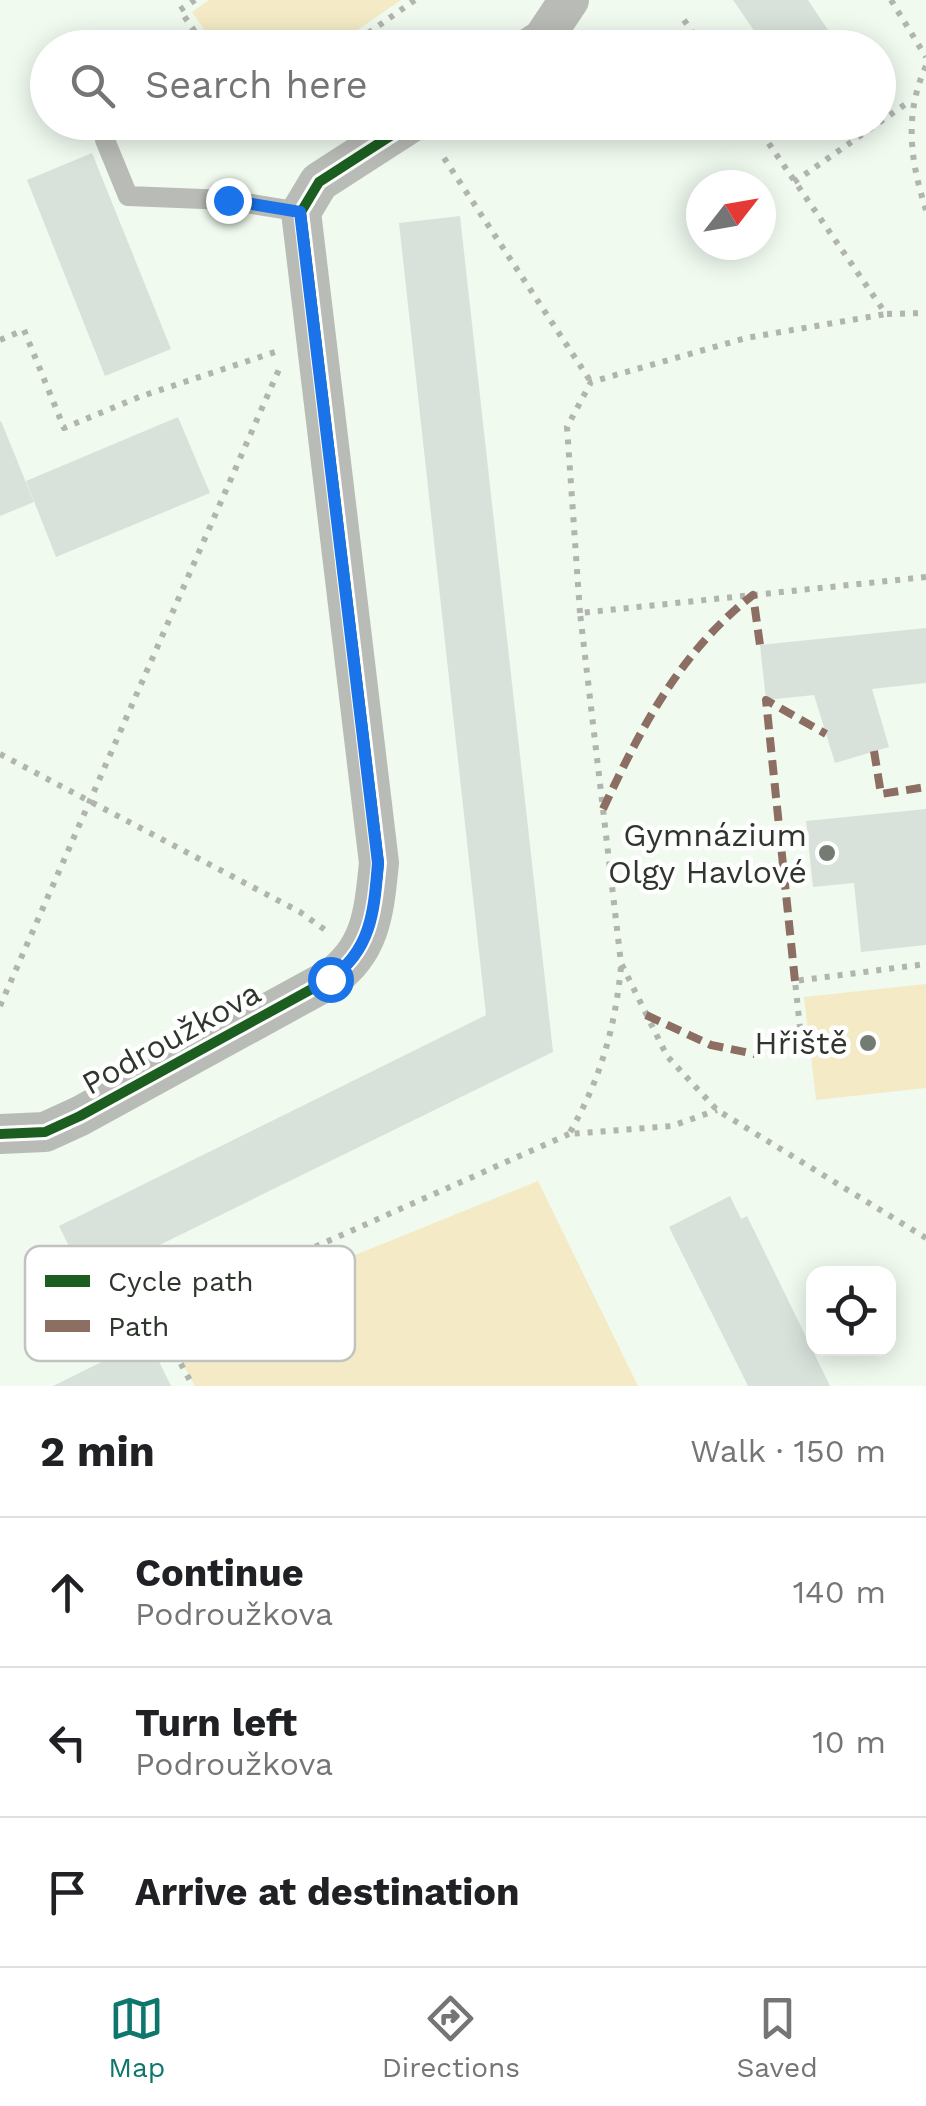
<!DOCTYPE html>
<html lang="en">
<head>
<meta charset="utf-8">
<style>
  :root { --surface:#fff; --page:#f2f2f2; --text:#202124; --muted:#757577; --line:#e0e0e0; --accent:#0f766e }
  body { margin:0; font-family:"Work Sans",sans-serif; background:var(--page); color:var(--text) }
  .controls { position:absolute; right:30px; bottom:30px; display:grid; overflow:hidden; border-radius:20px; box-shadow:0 5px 25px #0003 }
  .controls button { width:90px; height:90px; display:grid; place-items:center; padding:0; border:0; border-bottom:2px solid var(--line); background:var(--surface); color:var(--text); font:50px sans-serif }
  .compass { position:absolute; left:686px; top:170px; width:90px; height:90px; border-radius:50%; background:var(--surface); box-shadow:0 5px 25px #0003; rotate:59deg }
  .stop { position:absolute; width:30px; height:30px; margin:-22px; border:8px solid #1a73e8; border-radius:50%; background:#fff }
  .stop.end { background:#1a73e8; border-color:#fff; box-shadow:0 2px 10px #0008 }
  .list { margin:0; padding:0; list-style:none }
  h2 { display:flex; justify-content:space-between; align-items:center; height:130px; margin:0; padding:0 40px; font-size:42px }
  h2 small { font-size:32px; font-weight:400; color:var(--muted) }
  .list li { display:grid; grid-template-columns:65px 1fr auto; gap:30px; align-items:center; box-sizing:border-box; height:150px; padding:0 40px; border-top:2px solid var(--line) }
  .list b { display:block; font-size:38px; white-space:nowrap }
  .list p { margin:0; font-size:32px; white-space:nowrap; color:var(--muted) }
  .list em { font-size:32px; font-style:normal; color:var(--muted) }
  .icon { flex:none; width:55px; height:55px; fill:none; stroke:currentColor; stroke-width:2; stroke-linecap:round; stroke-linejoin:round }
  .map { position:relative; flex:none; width:926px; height:1386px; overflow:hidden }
  .search { position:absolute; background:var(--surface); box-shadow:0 5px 25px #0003; left:30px; right:30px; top:30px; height:110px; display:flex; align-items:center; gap:25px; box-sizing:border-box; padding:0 35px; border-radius:55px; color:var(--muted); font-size:38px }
  .sheet { height:580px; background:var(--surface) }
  nav { display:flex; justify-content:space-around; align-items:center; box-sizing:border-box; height:140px; border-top:2px solid var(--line); background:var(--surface); font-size:28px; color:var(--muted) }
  nav a { display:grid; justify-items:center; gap:5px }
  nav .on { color:var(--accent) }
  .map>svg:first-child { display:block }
  .green { fill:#f4ebc6 }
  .building { fill:#d8e2db }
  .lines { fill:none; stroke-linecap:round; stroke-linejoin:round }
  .path { stroke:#b1b4af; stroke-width:6; stroke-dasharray:5 8; stroke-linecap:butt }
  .lane { stroke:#b9bcb6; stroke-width:20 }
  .street { stroke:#b9bcb6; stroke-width:40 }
  .quiet { stroke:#8d6e63; stroke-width:8; stroke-dasharray:15 8; stroke-linecap:butt }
  .cycleway-casing { stroke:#fff; stroke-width:16 }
  .cycleway { stroke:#1b5e20; stroke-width:10 }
  .route { stroke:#1a73e8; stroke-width:12 }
  .poi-dot { fill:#737b72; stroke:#fff; stroke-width:4 }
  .labels { text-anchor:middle; stroke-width:9; stroke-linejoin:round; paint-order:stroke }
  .poi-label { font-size:32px; fill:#2f362e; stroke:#fff; text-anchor:end }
  .street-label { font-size:32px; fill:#2f362e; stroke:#fff }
  .key { fill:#fff; stroke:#c1c3c0; stroke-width:2.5 }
  .key-label { font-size:28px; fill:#2f362e }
</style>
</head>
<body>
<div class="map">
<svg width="926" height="1386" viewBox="0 0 926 1386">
  <rect width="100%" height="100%" fill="#f0faef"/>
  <g class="green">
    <polygon points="209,0 401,0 333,47 216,47 192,12"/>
    <polygon points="926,984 926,1088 816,1100 804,997"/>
    <polygon points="538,1181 638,1386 195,1386 165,1332"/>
  </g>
  <g class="building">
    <polygon points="733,0 808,0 840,48 766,48"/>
    <polygon points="92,153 171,349 105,376 27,180"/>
    <polygon points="460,216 553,1052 86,1281 59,1226 486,1015 399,223"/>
    <polygon points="178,417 210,493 56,557 26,481"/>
    <polygon points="1,421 34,502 0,516 0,422"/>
    <polygon points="926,628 926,683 872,689 889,747 835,763 814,695 766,700 760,645"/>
    <polygon points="926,809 926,945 861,952 854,883 813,887 806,821"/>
    <polygon points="730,1196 741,1219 747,1216 830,1386 748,1386 669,1227"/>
    <polygon points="148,1339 171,1386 53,1386"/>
  </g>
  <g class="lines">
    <g class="path">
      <polyline points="195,0 180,10 206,48"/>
      <polyline points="891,0 926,57"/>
      <polyline points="684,20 703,48"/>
      <polyline points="347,48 415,0"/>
      <path d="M 926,66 C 904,114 910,160 926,210"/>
      <polyline points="754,122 886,314 926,313"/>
      <polyline points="444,158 591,382"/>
      <polyline points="794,182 910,101"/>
      <polyline points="0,340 24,330 64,428 139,397 281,350"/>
      <polyline points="926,577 580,613 621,963 667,1056 717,1110 926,1238"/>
      <polyline points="580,613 567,427 591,382 746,338 886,314"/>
      <polyline points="0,754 300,912 328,932"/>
      <path d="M 621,967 C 615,1029 600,1080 569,1134 L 672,1126 L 717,1110"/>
      <polyline points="0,1006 280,367"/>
      <polyline points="755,1054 802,1046 795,981 926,964"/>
      <polyline points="156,1318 193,1386"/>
      <polyline points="137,1326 569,1134"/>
    </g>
    <polyline class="lane" points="105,140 128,196 228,200 301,212"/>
    <g class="street">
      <polyline points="529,48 543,39 569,0"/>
      <path d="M 0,1134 L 45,1132 L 80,1116 L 330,979 C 372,950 374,910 379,863 L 301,212 L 319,182 L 412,122"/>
    </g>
    <g class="quiet">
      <polyline points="874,751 881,794 926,787"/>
      <path d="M 603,809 C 642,726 680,652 753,595 L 760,645"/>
      <polyline points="795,981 766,700 826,734"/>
      <polyline points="646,1015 711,1045 755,1054"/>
    </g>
    <defs>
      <path id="cycleway" d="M 0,1134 L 45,1132 L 80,1116 L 330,979 C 372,950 374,910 379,863 L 301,212 L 319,182 L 412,122"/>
    </defs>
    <use href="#cycleway" class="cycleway-casing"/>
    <use href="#cycleway" class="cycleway"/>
  </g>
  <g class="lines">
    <path class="route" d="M 228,200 L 300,212 L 378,863 C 374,910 372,950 330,979"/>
  </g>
  <g class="poi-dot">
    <circle cx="827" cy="853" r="10"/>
    <circle cx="868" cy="1043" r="10"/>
  </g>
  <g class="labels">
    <g class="poi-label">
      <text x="807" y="846">Gymnázium<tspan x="807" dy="37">Olgy Havlové</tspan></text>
      <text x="848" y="1054">Hřiště</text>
    </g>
    <g class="street-label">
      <text transform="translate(171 1038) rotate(-29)" y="11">Podroužkova</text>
    </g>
  </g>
  <rect x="25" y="1246" width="330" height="115" rx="15" class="key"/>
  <rect x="45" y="1275" width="45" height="12" fill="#1b5e20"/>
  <rect x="45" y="1320" width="45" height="12" fill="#8d6e63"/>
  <g class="key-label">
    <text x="108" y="1291">Cycle path</text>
    <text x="108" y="1336">Path</text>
  </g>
</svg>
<div class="controls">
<button><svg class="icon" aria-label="locate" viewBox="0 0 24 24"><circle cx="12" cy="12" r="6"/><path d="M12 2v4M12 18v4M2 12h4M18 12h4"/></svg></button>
</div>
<svg class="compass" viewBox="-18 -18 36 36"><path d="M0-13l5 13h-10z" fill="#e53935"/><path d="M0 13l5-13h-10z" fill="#757577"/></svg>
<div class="stop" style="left:330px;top:979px"></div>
<div class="stop end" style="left:228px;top:200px"></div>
<div class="search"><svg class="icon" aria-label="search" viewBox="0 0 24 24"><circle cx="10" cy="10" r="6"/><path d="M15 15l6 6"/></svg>Search here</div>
</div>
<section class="sheet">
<h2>2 min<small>Walk · 150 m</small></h2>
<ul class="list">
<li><svg class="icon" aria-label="ahead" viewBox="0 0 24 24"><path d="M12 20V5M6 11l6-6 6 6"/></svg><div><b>Continue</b><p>Podroužkova</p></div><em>140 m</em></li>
<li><svg class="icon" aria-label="left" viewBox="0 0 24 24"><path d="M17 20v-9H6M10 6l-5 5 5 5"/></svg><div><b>Turn left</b><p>Podroužkova</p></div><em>10 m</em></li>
<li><svg class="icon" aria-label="arrive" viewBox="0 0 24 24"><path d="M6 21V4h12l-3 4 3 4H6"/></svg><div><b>Arrive at destination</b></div></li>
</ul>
</section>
<nav>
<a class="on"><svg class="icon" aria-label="map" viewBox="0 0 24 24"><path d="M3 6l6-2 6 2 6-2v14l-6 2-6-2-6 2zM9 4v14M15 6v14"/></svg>Map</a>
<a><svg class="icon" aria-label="directions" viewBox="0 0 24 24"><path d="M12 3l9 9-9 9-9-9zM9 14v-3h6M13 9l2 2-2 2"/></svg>Directions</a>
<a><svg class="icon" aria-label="saved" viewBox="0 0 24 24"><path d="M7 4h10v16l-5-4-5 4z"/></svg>Saved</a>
</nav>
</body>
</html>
